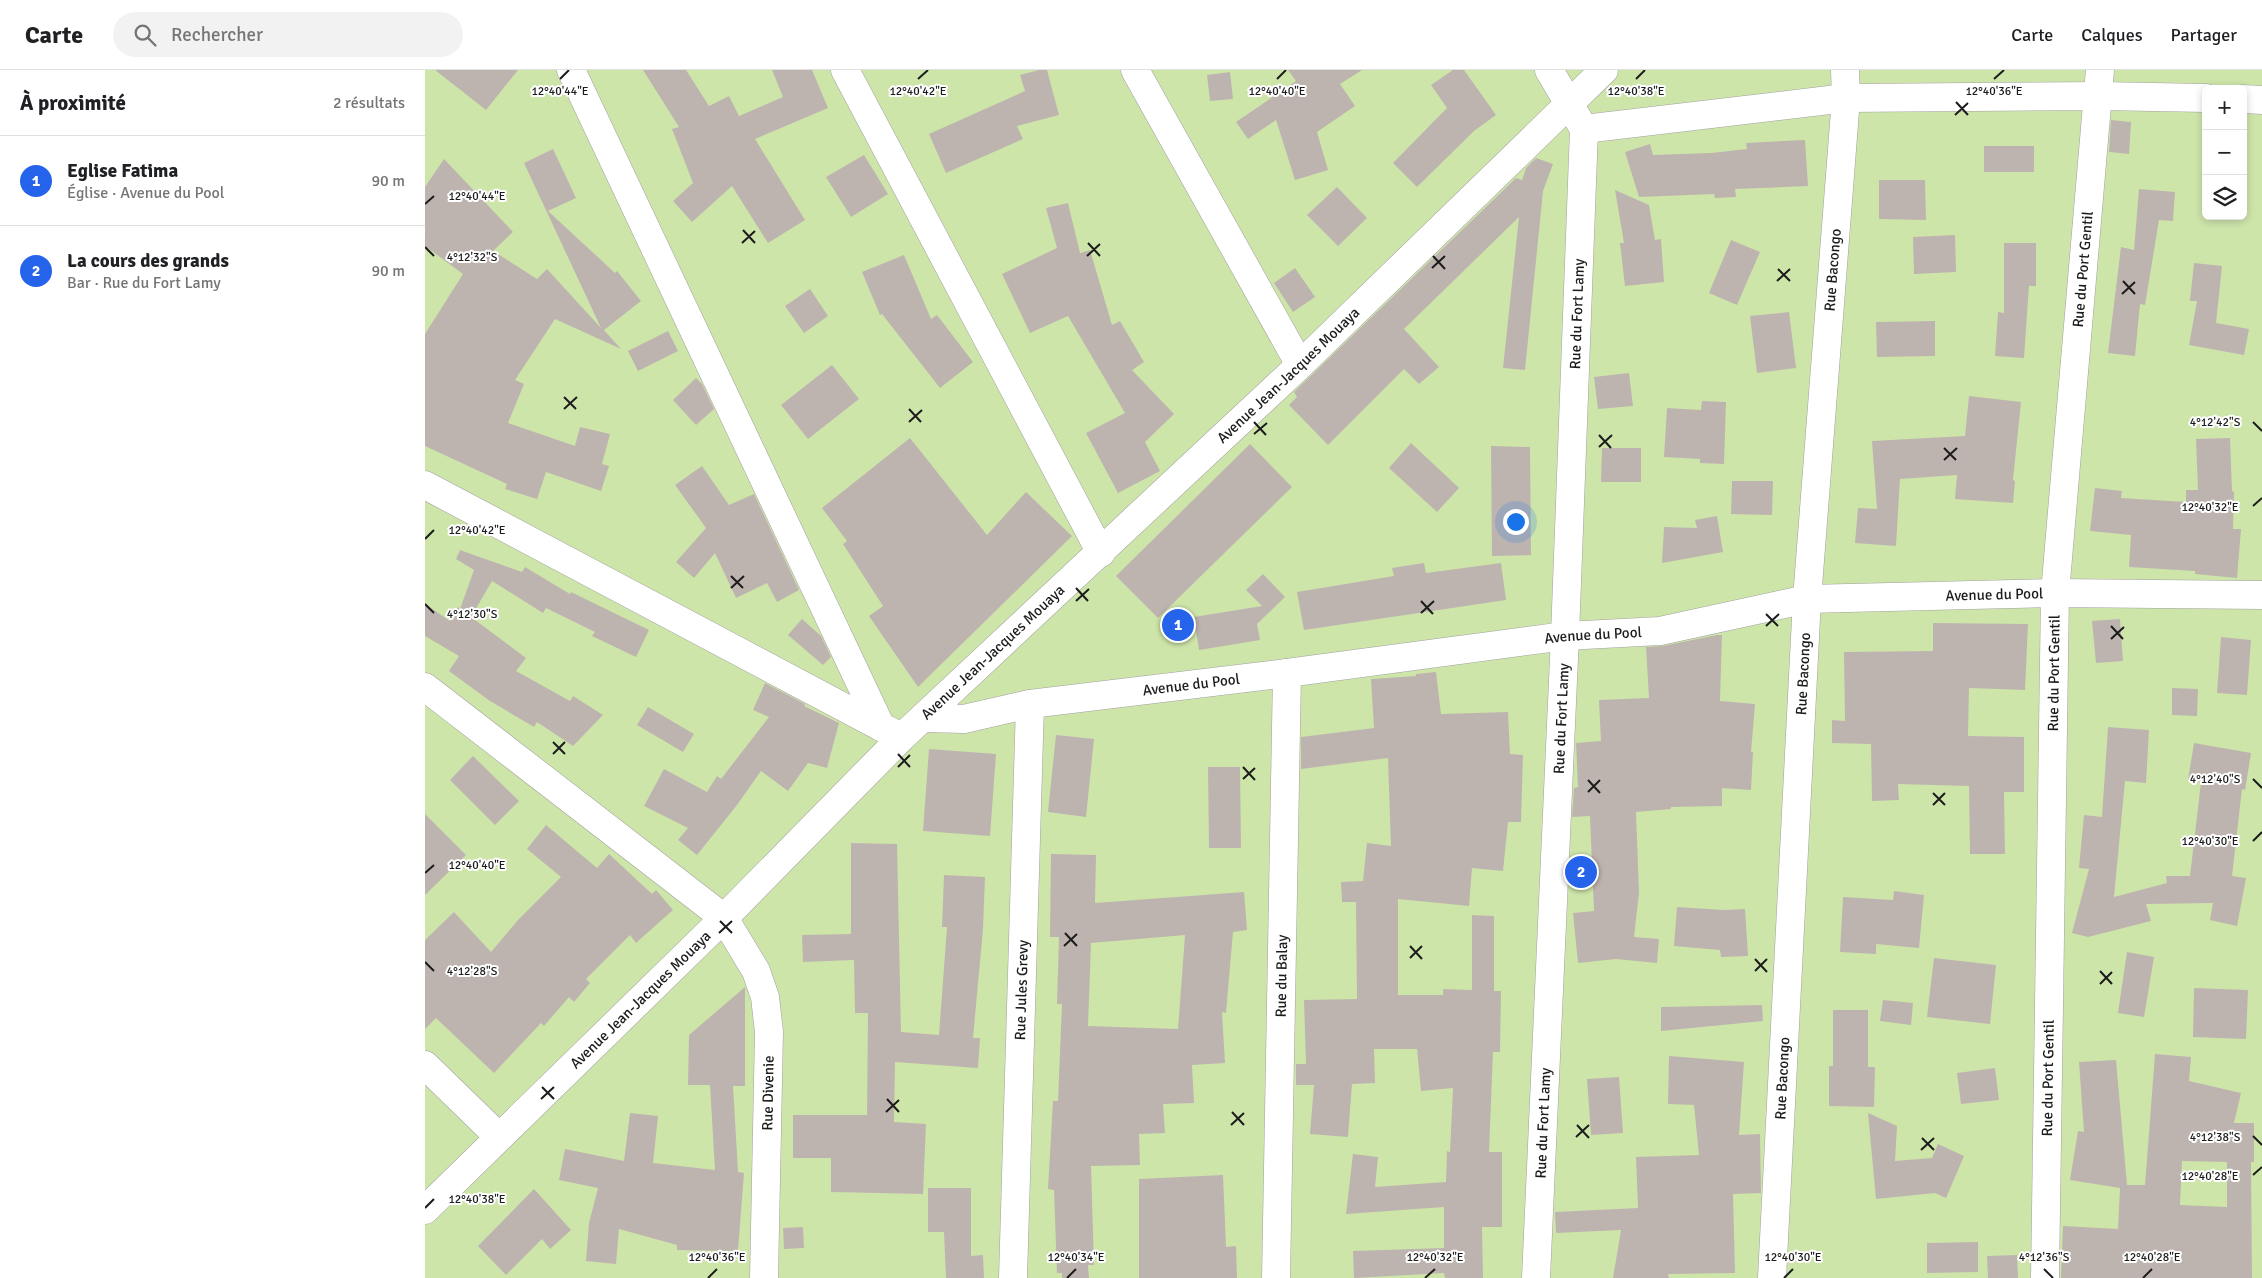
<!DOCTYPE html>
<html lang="fr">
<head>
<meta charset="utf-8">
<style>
  :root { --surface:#fff; --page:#f2f2f2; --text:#202124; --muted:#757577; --line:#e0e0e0; --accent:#2563eb }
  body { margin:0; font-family:Signika,sans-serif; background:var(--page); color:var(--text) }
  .controls { position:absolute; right:15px; top:15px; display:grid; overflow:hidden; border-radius:8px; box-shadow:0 2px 8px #0003 }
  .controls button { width:45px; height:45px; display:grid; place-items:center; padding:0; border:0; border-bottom:1px solid var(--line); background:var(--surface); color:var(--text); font:25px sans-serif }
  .you { position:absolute; left:1090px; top:451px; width:18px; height:18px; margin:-12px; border:4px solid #fff; border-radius:50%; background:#1a73e8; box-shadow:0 0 0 8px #1a73e833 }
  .badge { display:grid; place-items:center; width:32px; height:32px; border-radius:50%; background:var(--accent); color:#fff; font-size:16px; font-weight:700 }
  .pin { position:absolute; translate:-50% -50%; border:2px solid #fff; box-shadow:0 1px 5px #0006 }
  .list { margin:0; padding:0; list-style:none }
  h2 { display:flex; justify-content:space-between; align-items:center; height:65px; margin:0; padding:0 20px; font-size:21px }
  h2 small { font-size:16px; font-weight:400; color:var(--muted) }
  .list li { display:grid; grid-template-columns:32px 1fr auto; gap:15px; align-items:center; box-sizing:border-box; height:90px; padding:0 20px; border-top:1px solid var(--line) }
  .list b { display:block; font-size:19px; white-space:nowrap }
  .list p { margin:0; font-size:16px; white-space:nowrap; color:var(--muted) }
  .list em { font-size:16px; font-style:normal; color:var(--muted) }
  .icon { flex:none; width:28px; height:28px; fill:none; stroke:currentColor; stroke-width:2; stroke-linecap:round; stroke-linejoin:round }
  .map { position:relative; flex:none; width:1837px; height:1208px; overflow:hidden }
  header { display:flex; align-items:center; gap:30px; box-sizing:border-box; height:70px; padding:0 25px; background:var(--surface); border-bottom:1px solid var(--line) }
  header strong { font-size:24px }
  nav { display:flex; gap:28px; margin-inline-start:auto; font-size:18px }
  .search { width:350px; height:45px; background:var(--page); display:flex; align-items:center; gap:12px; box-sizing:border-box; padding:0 18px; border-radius:28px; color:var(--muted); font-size:19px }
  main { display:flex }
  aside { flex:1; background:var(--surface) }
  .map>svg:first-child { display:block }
  .grass { fill:#cee5aa; fill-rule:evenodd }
  .building { fill:#beb4af; fill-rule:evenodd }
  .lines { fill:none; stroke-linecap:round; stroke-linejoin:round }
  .minor-casing { stroke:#a0a0a0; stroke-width:29 }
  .minor { stroke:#fff; stroke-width:28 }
  .ticks { fill:none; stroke:#1c1c1c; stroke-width:2 }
  .labels { text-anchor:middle; stroke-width:4; stroke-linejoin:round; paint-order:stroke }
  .street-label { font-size:15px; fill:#1c1c1c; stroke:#fff }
  .ticks-label { font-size:12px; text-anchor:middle; fill:#1c1c1c; stroke:#fff; stroke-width:4; stroke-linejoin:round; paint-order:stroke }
</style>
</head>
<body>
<header>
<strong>Carte</strong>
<div class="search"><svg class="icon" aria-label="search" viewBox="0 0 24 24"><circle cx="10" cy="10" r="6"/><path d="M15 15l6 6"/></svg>Rechercher</div>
<nav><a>Carte</a><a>Calques</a><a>Partager</a></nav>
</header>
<main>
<aside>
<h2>À proximité<small>2 résultats</small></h2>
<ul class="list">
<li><span class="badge">1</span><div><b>Eglise Fatima</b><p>Église · Avenue du Pool</p></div><em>90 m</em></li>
<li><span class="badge">2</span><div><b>La cours des grands</b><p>Bar · Rue du Fort Lamy</p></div><em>90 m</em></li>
</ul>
</aside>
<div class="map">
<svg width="1837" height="1208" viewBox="0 0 1837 1208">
  <rect width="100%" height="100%" fill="#ede9e3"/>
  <path class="grass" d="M 0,0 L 1837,0 L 1837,1208 L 0,1208 ZM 1781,19 L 1818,19 L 1818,146 L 1781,146 Z"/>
  <g class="building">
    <polygon points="10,0 93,0 61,40"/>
    <polygon points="218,0 261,0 284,36 304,26 314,46 358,27 347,0 387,0 403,38 330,69 380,150 343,173 307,116 267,152 248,131 268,113 247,59 254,57"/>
    <polygon points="614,0 622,0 634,45 592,56 598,69 521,103 504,64 600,21 595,5"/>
    <polygon points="863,0 937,0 915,14 930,36 892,62 903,100 870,110 851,50 823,69 811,52 871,11"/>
    <polygon points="1028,0 1039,0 1071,45 1049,61 992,117 968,93 1022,38 1006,15"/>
    <polygon points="805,2 808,29 785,31 782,5"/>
    <polygon points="1686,50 1706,52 1704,84 1684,82"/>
    <polygon points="1380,70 1383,116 1310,119 1311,127 1290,128 1289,124 1214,127 1200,82 1225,74 1228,85 1286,83 1322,79 1321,73"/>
    <rect x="1559" y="76" width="50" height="26"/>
    <polygon points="128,79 151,128 123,141 190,203 192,201 216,231 179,260 196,279 130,249 90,310 99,314 83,353 150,376 155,357 185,364 177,394 184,396 176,421 121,402 112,429 80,419 82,414 0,376 0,264 38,204 0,176 0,117 19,89 88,162 68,181 112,209 122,199 176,258 99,93"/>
    <polygon points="439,85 463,124 426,147 401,107"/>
    <polygon points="1111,88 1128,94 1118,121 1100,300 1078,298 1094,147 979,259 1014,297 994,314 979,299 903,375 864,335 872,327 869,322 1091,108 1097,110 1101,98"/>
    <polygon points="1454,110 1500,110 1501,150 1454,149"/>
    <polygon points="912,117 942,148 913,176 882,145"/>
    <polygon points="1714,119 1750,122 1748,151 1734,150 1720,235 1715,234 1710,286 1683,283 1696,177 1709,180"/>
    <polygon points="1190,120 1224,135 1230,170 1236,169 1239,212 1200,216 1195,173 1199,173"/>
    <polygon points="643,133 655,183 665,180 687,255 695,251 719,292 707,300 749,344 720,372 735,401 693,423 661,363 700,343 643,246 605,263 577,204 632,178 621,138"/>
    <polygon points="1530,165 1531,202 1489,204 1488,167"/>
    <polygon points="1306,170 1335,182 1312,235 1284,223"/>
    <polygon points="1579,173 1611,173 1611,216 1604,216 1599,288 1570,286 1573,242 1579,243"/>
    <polygon points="479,185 506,249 512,245 548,292 515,318 457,244 455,245 437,202"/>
    <polygon points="1769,193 1797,196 1791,253 1824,259 1819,285 1764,275 1772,231 1765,231"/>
    <polygon points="870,198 890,227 868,242 849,213"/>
    <polygon points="385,219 403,246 379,263 360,236"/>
    <polygon points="1364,242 1371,298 1332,303 1325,246"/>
    <polygon points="1510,251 1510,286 1452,287 1451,252"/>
    <polygon points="243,261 253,281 213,301 203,281"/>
    <polygon points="407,295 434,329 383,369 356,335"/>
    <polygon points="1204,303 1208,336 1173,339 1169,307"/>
    <polygon points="271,308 277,314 289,339 271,355 248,330"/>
    <polygon points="1544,326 1596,332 1588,410 1590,411 1588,433 1530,429 1532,405 1475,409 1471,476 1430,473 1433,438 1452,439 1447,371 1540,366"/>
    <polygon points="1277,331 1301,332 1299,394 1275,393 1275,389 1239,387 1242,338 1276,340"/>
    <polygon points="485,368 562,465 601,422 647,466 493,617 444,546 458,536 418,474 422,471 397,438"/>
    <polygon points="1805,368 1807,421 1809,422 1808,459 1816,459 1812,508 1770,504 1770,501 1704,497 1706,465 1665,461 1670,418 1697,421 1696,428 1761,432 1761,420 1773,420 1771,369"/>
    <polygon points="986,373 1034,418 1012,442 964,398"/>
    <polygon points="825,374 867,417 733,548 691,506"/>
    <polygon points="1066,376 1105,377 1106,485 1067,486"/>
    <polygon points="1177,378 1216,378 1216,412 1176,412"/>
    <polygon points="277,396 304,435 329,424 374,520 352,532 342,513 311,528 290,483 269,508 251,492 281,458 250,415"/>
    <polygon points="1307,411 1348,411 1347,445 1306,444"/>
    <polygon points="1292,446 1298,482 1237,493 1239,457 1272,458 1270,450"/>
    <polygon points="35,480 97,502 100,497 145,524 146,522 224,560 211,587 167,566 170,562 121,538 118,543 67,511 46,547 101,588 91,601 145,631 148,626 178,645 148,676 112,652 109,657 65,631 24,601 34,586 0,566 0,534 25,551 33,537 35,539 49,500 31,489"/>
    <polygon points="999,493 1001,503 1076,493 1081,530 879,560 872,522 969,506 967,498"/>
    <polygon points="838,504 860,527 832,554 835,570 774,580 769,547 837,536 821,520"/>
    <polygon points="377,549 396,566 406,587 398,595 363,565"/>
    <polygon points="1695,549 1698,591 1671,593 1667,551"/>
    <polygon points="1508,553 1603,554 1600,620 1544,618 1543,666 1599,667 1599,722 1579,722 1580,784 1545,784 1544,716 1473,714 1474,730 1447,731 1446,674 1407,673 1407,650 1420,651 1419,582 1508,581"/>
    <polygon points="1292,565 1297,565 1295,631 1330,634 1326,682 1328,682 1326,720 1297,718 1297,736 1246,737 1246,739 1211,742 1214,823 1209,867 1234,869 1232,893 1191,889 1153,893 1148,843 1169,841 1165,746 1147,747 1149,718 1153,717 1151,673 1176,671 1174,630 1224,628 1221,577 1238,576"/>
    <polygon points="1796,567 1826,570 1822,625 1792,623"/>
    <polygon points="1011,602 1016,644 1083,642 1085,684 1098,685 1096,752 1083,752 1078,801 1047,798 1044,836 973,829 973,925 1018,925 1018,919 1047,920 1047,845 1069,846 1069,921 1076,921 1075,982 1068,982 1064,1082 1077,1082 1077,1157 1057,1157 1058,1208 1020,1208 1019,1203 929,1208 928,1181 1019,1178 1019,1137 921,1144 928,1084 953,1087 950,1117 1021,1112 1022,1081 1025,1082 1028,1018 996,1021 992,979 949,979 950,1013 927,1014 923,1067 885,1064 889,1015 871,1015 871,994 881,994 879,930 932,929 931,832 917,832 916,812 938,811 942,773 966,776 963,688 876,699 876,667 949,658 946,609 991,606 991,604"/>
    <polygon points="340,613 380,634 379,636 414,653 402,698 383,693 363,721 336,701 312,735 272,785 253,770 263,758 219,736 239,699 282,722 292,706 296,709 344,647 328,640"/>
    <polygon points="1747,618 1773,619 1772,646 1747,645"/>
    <polygon points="223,637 269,664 258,682 212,655"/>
    <polygon points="1683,657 1724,660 1721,713 1700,711 1689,827 1742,813 1741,806 1765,806 1776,712 1763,710 1769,673 1826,683 1820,720 1817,719 1807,806 1821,808 1812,856 1785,850 1788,833 1721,834 1726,851 1663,867 1647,863 1664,799 1654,798 1659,745 1677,747"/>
    <polygon points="631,665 669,669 661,747 623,742"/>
    <polygon points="504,679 571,684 565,766 498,761"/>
    <polygon points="48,686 94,731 70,755 25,710"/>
    <polygon points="783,697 815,697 816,778 784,778"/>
    <polygon points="0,744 41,785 0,825"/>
    <polygon points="121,755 172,798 184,784 227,824 231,820 248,840 211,873 205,865 161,909 165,913 149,932 144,927 119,956 116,953 69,1003 11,948 0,959 0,870 29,842 66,882 93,850 136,807 102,779"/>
    <polygon points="426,773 472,774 476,962 514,965 522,857 517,857 519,805 560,807 558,859 548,968 555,968 553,998 470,992 469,1052 501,1054 498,1124 406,1122 406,1088 368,1088 368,1045 442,1045 443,943 430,943 429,890 378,892 377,865 426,864"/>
    <path d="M 626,784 L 671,785 L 670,833 L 819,822 L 822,860 L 808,862 L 801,943 L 797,942 L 800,993 L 767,995 L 769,1033 L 738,1034 L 740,1063 L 714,1064 L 715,1095 L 666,1096 L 669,1195 L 663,1195 L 664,1208 L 637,1208 L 637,1203 L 632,1203 L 629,1120 L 623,1119 L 628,1031 L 633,1031 L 637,934 L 632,934 L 634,867 L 625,867 ZM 760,865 L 753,959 L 663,956 L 666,873 Z"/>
    <polygon points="1469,821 1499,825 1494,878 1451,874 1451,884 1415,882 1418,827 1468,830"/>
    <polygon points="1252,837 1299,840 1320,839 1323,886 1296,887 1295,880 1249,876"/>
    <polygon points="1702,882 1729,887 1719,947 1693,943"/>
    <polygon points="1509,888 1571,895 1565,954 1502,947"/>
    <polygon points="320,917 320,1016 308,1016 313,1102 319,1103 313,1181 252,1180 252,1175 194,1159 191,1194 161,1191 164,1153 173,1118 134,1110 140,1079 199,1091 205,1043 233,1046 228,1093 290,1100 285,1015 263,1015 264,965"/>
    <polygon points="1769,918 1823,920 1821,969 1768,967"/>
    <polygon points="1458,930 1488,933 1486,955 1455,951"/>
    <polygon points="1337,935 1338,951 1236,961 1236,937"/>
    <polygon points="1408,940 1443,940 1443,997 1450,997 1449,1037 1404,1036 1404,996 1408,996"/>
    <path d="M 1730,984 L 1766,987 L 1764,1011 L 1816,1023 L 1809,1053 L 1829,1053 L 1829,1092 L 1826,1092 L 1827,1208 L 1636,1208 L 1638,1156 L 1693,1159 L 1695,1118 L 1645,1110 L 1653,1061 L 1659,1062 L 1654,992 L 1691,990 L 1702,1115 L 1720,1115 ZM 1757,1091 L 1802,1092 L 1802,1137 L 1755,1135 Z"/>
    <polygon points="1244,986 1319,992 1314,1065 1335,1064 1336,1123 1308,1124 1310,1203 1243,1204 1244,1208 1188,1208 1196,1160 1131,1163 1130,1142 1213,1138 1211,1087 1274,1085 1269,1035 1243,1034"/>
    <polygon points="1570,998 1574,1030 1536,1034 1532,1003"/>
    <polygon points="1194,1007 1198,1063 1166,1065 1162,1009"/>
    <polygon points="1443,1043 1472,1056 1470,1091 1507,1088 1513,1074 1539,1086 1521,1128 1510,1123 1451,1129"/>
    <polygon points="798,1105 801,1177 811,1176 812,1208 714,1208 714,1109"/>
    <polygon points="503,1118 546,1118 546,1186 558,1185 559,1208 521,1208 519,1162 503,1162"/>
    <polygon points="109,1119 146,1160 125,1179 117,1169 81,1205 53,1176"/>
    <polygon points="378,1157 379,1178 359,1179 358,1158"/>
    <polygon points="1553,1172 1553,1202 1502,1203 1502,1173"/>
    <polygon points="1592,1185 1593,1208 1563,1208 1562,1186"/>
  </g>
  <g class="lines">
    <defs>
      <g id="minor">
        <polyline points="146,0 456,657 477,667"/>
        <polyline points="420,0 676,483"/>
        <polyline points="710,0 875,295"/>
        <polyline points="1818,29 1837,30"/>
        <polyline points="1159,59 1421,28 1675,26 1781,28"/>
        <polyline points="0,415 456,657"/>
        <polyline points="0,617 299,848 331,901 340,927 344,962 339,1208"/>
        <path id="s1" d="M 500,648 L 539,649 L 605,634 L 862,603 L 1140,566 L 1235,561 L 1382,529 L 1630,523 L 1837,525"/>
        <polyline points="0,995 73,1066"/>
        <path id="s2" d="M 0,1140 L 299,848 L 477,667 L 875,295 L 1179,0"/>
        <path id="s3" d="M 588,1208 L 605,634"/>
        <path id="s4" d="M 851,1208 L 862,603"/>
        <path id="s5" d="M 1111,1208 L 1140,566 L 1159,59 L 1124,0"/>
        <path id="s6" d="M 1347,1208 L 1382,529 L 1421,28 L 1420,0"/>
        <path id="s7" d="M 1620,1208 L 1630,523 L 1675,0"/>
      </g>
    </defs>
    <use href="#minor" class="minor-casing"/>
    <use href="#minor" class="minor"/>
  </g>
  <path class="ticks" d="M 135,9 L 144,0M 493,9 L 503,0M 852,9 L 861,0M 1211,9 L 1220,0M 1569,9 L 1579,0M 1531,32 L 1543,45M 1530,45 L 1543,33M 0,134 L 9,126M 318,160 L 330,173M 317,173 L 330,161M 663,173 L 675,186M 0,177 L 9,186M 662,186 L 675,174M 1008,186 L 1020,199M 1007,198 L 1020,186M 1353,199 L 1365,211M 1352,211 L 1365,199M 1698,211 L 1710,224M 1697,224 L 1710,212M 139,327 L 151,339M 139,339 L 152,327M 484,339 L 496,352M 484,352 L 497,340M 829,352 L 841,365M 1828,352 L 1837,361M 829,364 L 842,353M 1174,365 L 1186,378M 1174,377 L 1187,365M 1519,378 L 1531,390M 1519,390 L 1532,378M 1828,436 L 1837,428M 0,469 L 9,460M 306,506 L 318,518M 306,518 L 319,506M 651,518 L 663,531M 651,531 L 664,519M 996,531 L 1008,544M 0,534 L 9,543M 996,543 L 1009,531M 1341,544 L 1353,556M 1341,556 L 1354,544M 1686,556 L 1698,569M 1686,569 L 1699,557M 128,672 L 140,684M 128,684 L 140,672M 473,684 L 485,697M 473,697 L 485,685M 818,697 L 830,710M 818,709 L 830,698M 1828,709 L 1837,718M 1163,710 L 1175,723M 1163,722 L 1175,710M 1508,723 L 1520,735M 1508,735 L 1520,723M 1828,771 L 1837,762M 0,803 L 9,795M 295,851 L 307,863M 294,863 L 307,851M 640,863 L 652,876M 639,876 L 652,864M 985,876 L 997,889M 985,888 L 997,876M 1330,889 L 1342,902M 0,892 L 9,901M 1330,901 L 1342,889M 1675,901 L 1687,914M 1675,914 L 1687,902M 117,1017 L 129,1029M 116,1029 L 129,1017M 462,1029 L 474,1042M 461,1042 L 474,1030M 807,1042 L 819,1055M 806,1055 L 819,1043M 1152,1055 L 1164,1068M 1828,1066 L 1837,1075M 1151,1067 L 1164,1055M 1497,1068 L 1509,1080M 1496,1080 L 1509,1068M 1828,1105 L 1837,1097M 0,1138 L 9,1129M 1619,1199 L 1628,1208M 283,1208 L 292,1199M 642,1208 L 651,1199M 1000,1208 L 1010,1199M 1359,1208 L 1368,1199M 1718,1208 L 1727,1199"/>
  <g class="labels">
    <g class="street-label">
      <text dy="5" stroke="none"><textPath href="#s7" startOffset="1010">Rue du Port Gentil</textPath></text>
      <text dy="5" stroke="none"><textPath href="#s6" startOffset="1010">Rue Bacongo</textPath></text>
      <text dy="5" stroke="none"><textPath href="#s5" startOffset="965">Rue du Fort Lamy</textPath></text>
      <text dy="5" stroke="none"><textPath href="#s2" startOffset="1201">Avenue Jean-Jacques Mouaya</textPath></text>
      <text dy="5" stroke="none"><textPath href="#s1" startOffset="1079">Avenue du Pool</textPath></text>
      <text dy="5" stroke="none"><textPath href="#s1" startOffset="674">Avenue du Pool</textPath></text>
      <text dy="5" stroke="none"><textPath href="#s2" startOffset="796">Avenue Jean-Jacques Mouaya</textPath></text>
      <text dy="5" stroke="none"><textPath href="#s7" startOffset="605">Rue du Port Gentil</textPath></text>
      <text dy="5" stroke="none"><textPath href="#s6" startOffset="605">Rue Bacongo</textPath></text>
      <text dy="5" stroke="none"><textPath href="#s1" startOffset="269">Avenue du Pool</textPath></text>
      <text dy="5" stroke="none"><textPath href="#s5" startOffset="560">Rue du Fort Lamy</textPath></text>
      <text dy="5" stroke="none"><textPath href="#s4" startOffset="302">Rue du Balay</textPath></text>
      <text dy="5" stroke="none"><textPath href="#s3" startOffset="288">Rue Jules Grevy</textPath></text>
      <text dy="5" stroke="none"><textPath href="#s2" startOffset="301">Avenue Jean-Jacques Mouaya</textPath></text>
      <text dy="5" stroke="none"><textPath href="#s6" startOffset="200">Rue Bacongo</textPath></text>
      <text dy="5" stroke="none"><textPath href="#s7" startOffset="200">Rue du Port Gentil</textPath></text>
      <text transform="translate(343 1023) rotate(-89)" y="5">Rue Divenie</text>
      <text dy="5" stroke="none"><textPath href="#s5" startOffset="155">Rue du Fort Lamy</textPath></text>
    </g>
  </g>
  <g class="ticks-label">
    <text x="135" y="25">12°40'44"E</text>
    <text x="493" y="25">12°40'42"E</text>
    <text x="852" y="25">12°40'40"E</text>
    <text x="1211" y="25">12°40'38"E</text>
    <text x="1569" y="25">12°40'36"E</text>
    <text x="52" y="130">12°40'44"E</text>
    <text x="47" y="191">4°12'32"S</text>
    <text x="1790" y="356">4°12'42"S</text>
    <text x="1785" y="441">12°40'32"E</text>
    <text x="52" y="464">12°40'42"E</text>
    <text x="47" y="548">4°12'30"S</text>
    <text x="1790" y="713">4°12'40"S</text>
    <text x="1785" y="775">12°40'30"E</text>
    <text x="52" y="799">12°40'40"E</text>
    <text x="47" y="905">4°12'28"S</text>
    <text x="1790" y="1071">4°12'38"S</text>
    <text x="1785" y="1110">12°40'28"E</text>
    <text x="52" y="1133">12°40'38"E</text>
    <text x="1619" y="1191">4°12'36"S</text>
    <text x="292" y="1191">12°40'36"E</text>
    <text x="651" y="1191">12°40'34"E</text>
    <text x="1010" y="1191">12°40'32"E</text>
    <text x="1368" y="1191">12°40'30"E</text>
    <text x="1727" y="1191">12°40'28"E</text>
  </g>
</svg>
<div class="controls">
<button>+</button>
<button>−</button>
<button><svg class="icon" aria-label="layers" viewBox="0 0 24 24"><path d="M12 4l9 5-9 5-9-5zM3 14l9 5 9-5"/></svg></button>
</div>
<div class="you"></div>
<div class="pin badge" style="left:753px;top:555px">1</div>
<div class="pin badge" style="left:1156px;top:802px">2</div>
</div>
</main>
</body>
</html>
